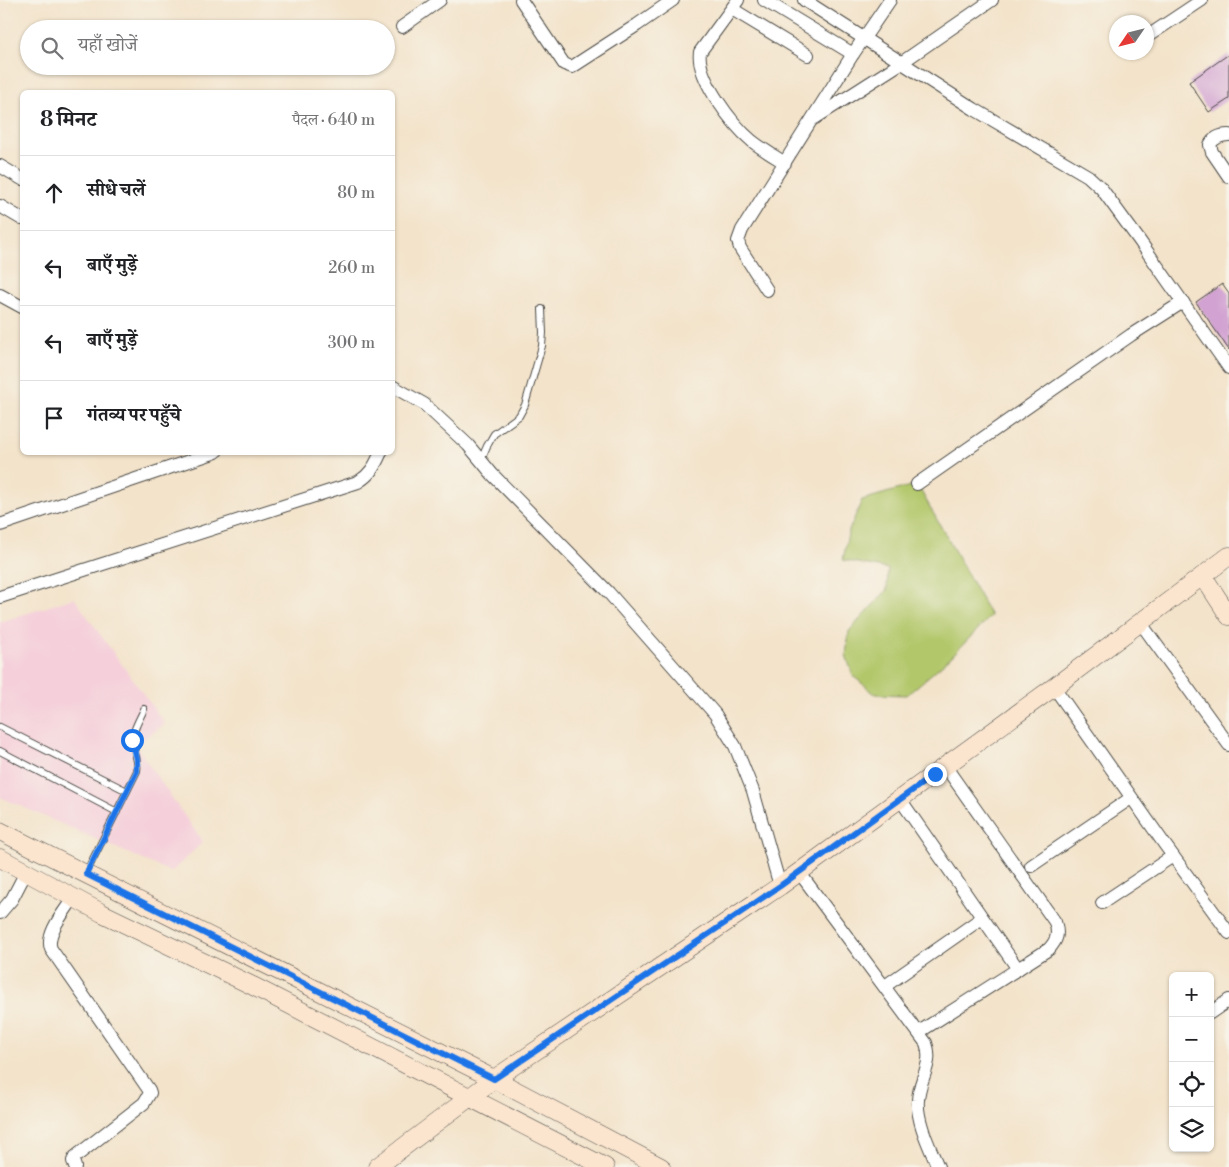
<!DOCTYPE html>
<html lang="hi">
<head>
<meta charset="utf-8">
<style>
  :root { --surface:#fff; --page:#f6f6f6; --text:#202124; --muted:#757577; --line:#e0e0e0 }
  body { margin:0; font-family:"Libre Bodoni","Noto Serif Devanagari",serif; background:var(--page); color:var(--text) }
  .controls { position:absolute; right:15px; bottom:15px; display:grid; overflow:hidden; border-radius:8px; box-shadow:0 1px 4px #0004 }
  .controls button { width:45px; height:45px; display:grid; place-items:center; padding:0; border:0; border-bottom:1px solid var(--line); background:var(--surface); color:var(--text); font:25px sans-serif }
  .compass { position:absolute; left:1109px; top:15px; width:45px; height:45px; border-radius:50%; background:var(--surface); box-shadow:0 1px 4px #0004; rotate:235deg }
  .stop { position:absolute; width:15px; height:15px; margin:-11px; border:4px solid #1a73e8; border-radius:50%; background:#fff }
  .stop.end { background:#1a73e8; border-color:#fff; box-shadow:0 1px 5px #0008 }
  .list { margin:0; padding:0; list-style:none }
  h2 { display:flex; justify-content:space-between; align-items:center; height:65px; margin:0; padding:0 20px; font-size:21px }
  h2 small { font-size:16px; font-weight:400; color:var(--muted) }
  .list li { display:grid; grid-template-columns:32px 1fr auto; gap:15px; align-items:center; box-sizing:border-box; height:75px; padding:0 20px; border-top:1px solid var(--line) }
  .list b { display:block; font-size:19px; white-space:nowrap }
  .list em { font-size:16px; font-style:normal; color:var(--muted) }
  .icon { flex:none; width:28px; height:28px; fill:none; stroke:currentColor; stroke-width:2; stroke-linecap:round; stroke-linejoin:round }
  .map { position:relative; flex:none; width:1229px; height:1167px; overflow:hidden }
  .search { position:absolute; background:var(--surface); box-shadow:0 1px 4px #0004; left:20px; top:20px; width:375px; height:55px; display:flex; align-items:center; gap:12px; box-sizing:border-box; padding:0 18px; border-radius:28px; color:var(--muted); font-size:19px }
  .panel { position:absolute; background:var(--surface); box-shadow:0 1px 4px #0004; left:20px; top:90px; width:375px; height:365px; border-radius:8px }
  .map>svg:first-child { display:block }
  .built { fill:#f5cfda }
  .green { fill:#b2c76b; stroke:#6e794b }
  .building { fill:#d2a3d2 }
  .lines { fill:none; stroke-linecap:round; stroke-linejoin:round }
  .lane-casing { stroke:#494743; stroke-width:8 }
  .street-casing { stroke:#494743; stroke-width:14 }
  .secondary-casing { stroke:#494743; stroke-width:19 }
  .lane { stroke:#fff; stroke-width:6 }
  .street { stroke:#fff; stroke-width:12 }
  .secondary { stroke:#fbe5cf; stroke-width:18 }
  .route { stroke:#1a73e8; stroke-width:6 }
</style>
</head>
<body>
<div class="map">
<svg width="1229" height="1167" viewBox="0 0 1229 1167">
  <rect width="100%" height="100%" fill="#f7f3e8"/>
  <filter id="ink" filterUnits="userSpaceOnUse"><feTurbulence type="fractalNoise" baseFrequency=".02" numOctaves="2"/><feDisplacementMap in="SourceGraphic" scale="10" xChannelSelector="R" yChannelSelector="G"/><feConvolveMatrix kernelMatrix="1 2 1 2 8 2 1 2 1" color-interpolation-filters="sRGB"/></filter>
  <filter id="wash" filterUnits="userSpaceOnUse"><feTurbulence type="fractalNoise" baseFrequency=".0096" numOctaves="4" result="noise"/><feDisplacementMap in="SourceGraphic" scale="20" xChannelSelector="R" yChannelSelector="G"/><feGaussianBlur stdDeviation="1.12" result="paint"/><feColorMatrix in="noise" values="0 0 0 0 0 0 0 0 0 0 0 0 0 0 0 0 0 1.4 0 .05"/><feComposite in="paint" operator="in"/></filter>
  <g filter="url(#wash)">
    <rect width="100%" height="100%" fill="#f3e3ca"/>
    <polygon class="built" points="74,598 165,724 135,745 203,842 171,872 0,797 0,622"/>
    <polygon class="green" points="917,484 991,616 951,657 907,695 875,694 853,676 846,655 849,631 887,590 888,569 843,560 848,533 862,500"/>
    <g id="blocks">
      <g class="building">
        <polygon points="1229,54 1229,99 1209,112 1189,82"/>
        <polygon points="1222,284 1229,294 1229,350 1196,302"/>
      </g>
    </g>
  </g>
  <g filter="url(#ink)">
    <use href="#blocks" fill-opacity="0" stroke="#494743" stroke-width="1"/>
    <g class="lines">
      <defs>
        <g id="lane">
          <polyline points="481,460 487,446 494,434 519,416 525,405 542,346 543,333 542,309"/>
          <polyline points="0,727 127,791"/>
          <polyline points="0,751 117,812"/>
          <path d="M 86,873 L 137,771 C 139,760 134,753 133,743 C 131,732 140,719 144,709"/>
        </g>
        <g id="street">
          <polyline points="521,0 564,64 572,67 637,25 673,0"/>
          <path d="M 738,0 L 700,52 C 696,78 733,125 752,141 C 762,149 774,156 785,163"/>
          <polyline points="764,0 853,54"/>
          <polyline points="804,0 974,109 1088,176 1101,188 1139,240 1229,368"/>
          <polyline points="732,9 808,55"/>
          <polyline points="402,27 440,0"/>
          <polyline points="1148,36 1202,0"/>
          <polyline points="815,118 901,63 992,0"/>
          <path d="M 1229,135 C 1221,135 1214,137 1210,145 L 1212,152 L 1229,177"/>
          <polyline points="0,166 22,179"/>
          <polyline points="0,206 22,219"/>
          <polyline points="767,290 740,248 738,241 742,230 853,54 890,0"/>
          <polyline points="0,295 22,307"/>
          <polyline points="392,386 424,404 468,445 493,475 609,593 715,714 735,746 753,791 780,886"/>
          <polyline points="917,484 1131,335 1183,302"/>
          <polyline points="0,525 216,452"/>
          <path d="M 0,597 L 358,482 C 370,475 375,466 381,452"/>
          <polyline points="1140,622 1229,745"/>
          <polyline points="1054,687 1165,845 1229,933"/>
          <polyline points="900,799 1018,969"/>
          <polyline points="1031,866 1131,798"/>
          <path d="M 799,872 L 926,1043 C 934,1065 919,1078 918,1100 C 916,1120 930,1148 938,1167"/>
          <path d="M 74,897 C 65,911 45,934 51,949 L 149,1090 L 150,1093 L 144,1103 L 75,1157 L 73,1161 L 75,1167"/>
          <polyline points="1102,903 1173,856"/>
          <polyline points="0,913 12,899 26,872"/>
          <polyline points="885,986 982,918"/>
          <polyline points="1210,1013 1229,1000"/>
          <path d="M 919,1032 L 1049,949 C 1057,940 1059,934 1055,922 L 945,766"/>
        </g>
        <g id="secondary">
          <polyline points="1203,576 1229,616"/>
          <polyline points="0,831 494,1079 661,1167"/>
          <polyline points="0,858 102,913 253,986 605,1167"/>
          <polyline points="377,1167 494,1079 780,886 1054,687 1229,556"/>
        </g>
      </defs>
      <use href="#lane" class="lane-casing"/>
      <use href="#street" class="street-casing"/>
      <use href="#secondary" class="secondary-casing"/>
      <use href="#lane" class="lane"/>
      <use href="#street" class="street"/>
      <use href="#secondary" class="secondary"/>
    </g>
  </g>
  <g class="lines" filter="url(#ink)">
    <polyline class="route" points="132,740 137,759 137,771 86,874 494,1079 780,886 935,774"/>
  </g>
</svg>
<div class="controls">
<button>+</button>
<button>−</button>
<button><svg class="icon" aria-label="locate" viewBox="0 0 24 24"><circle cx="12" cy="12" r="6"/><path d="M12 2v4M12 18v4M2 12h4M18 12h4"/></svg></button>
<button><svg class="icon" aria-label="layers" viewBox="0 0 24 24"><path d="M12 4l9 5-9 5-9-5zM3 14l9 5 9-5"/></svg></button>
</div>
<svg class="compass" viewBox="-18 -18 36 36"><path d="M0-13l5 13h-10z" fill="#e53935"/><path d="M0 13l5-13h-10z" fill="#757577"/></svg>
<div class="stop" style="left:132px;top:740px"></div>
<div class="stop end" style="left:935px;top:774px"></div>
<div class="search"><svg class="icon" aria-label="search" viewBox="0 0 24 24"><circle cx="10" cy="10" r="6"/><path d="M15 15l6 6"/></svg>यहाँ खोजें</div>
<section class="panel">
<h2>8 मिनट<small>पैदल · 640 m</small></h2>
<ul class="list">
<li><svg class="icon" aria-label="ahead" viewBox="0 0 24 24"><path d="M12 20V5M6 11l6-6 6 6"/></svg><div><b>सीधे चलें</b></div><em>80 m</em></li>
<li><svg class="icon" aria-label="left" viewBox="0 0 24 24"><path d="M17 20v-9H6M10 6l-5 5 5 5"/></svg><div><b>बाएँ मुड़ें</b></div><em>260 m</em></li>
<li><svg class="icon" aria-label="left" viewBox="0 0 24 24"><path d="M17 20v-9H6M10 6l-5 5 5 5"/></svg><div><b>बाएँ मुड़ें</b></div><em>300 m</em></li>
<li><svg class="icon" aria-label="arrive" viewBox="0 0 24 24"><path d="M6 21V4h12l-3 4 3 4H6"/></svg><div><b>गंतव्य पर पहुँचे</b></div></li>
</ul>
</section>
</div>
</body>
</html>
